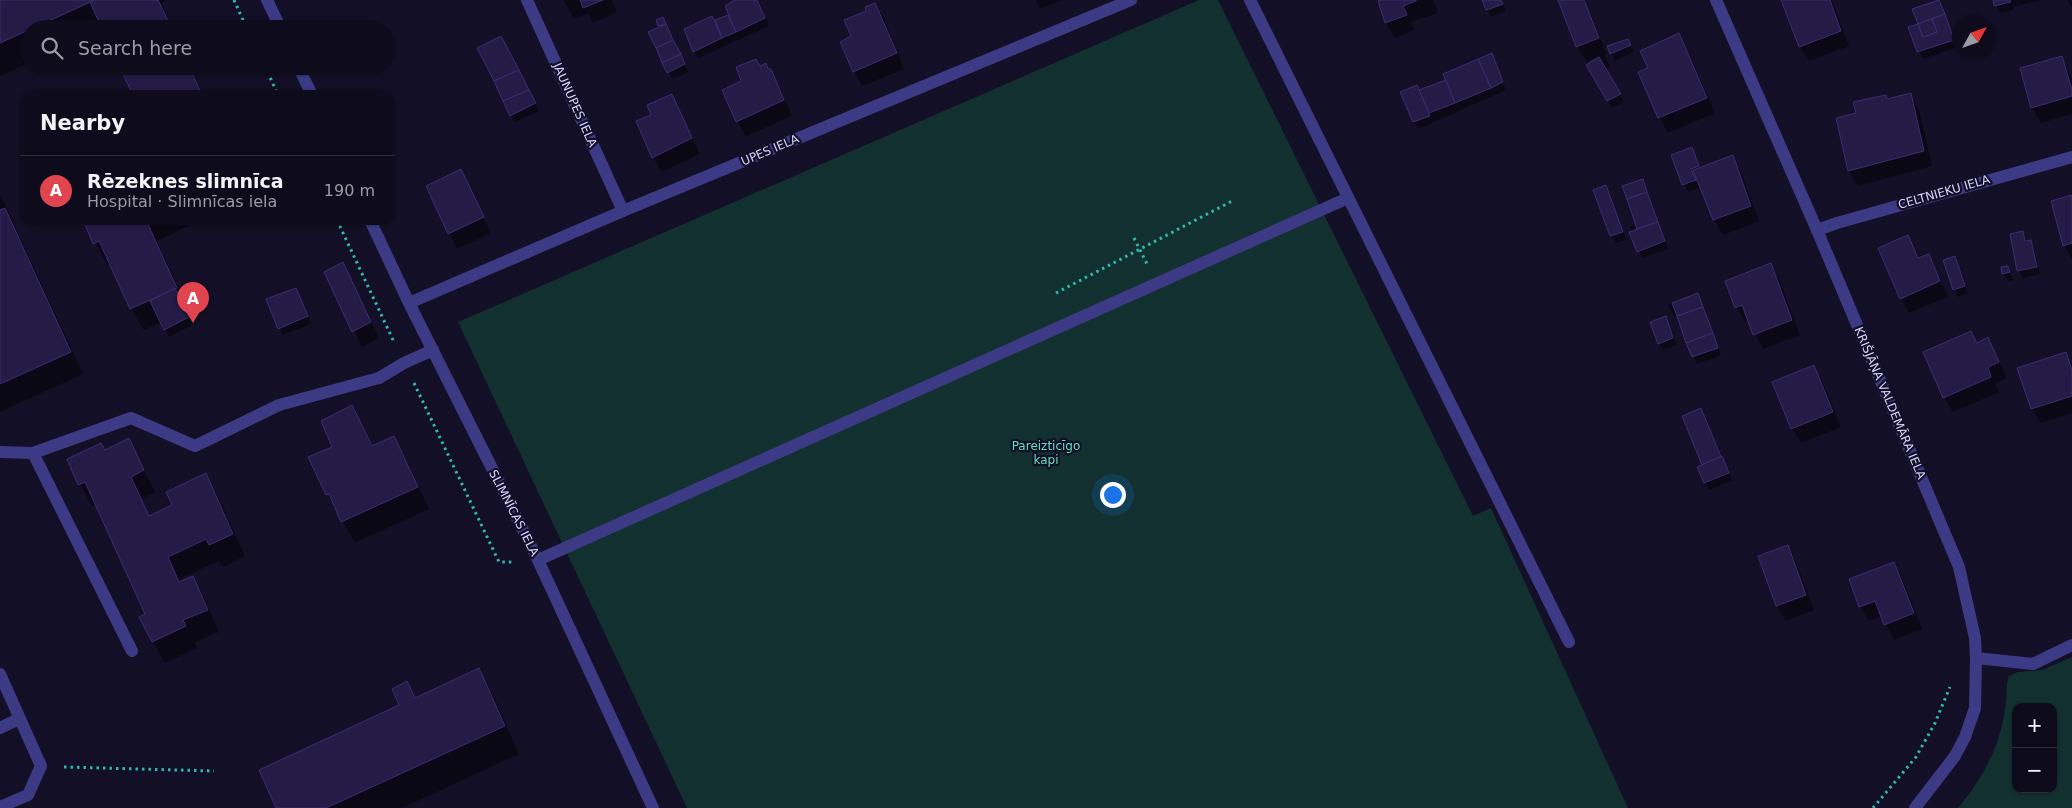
<!DOCTYPE html>
<html lang="en">
<head>
<meta charset="utf-8">
<style>
  :root { --surface:#0e0b1c; --page:#171425; --text:#f1f3f6; --muted:#9b9ba3; --line:#2e2b3b; --accent:#2563eb }
  body { margin:0; font-family:"DejaVu Sans",sans-serif; background:var(--page); color:var(--text) }
  .controls { position:absolute; right:15px; bottom:15px; display:grid; overflow:hidden; border-radius:10px; box-shadow:0 1px 4px #0004 }
  .controls button { width:45px; height:45px; display:grid; place-items:center; padding:0; border:0; border-bottom:1px solid var(--line); background:var(--surface); color:var(--text); font:25px sans-serif }
  .compass { position:absolute; left:1952px; top:15px; width:45px; height:45px; border-radius:50%; background:var(--surface); box-shadow:0 1px 4px #0004; rotate:50deg }
  .you { position:absolute; left:1112px; top:494px; width:18px; height:18px; margin:-12px; border:4px solid #fff; border-radius:50%; background:#1a73e8; box-shadow:0 0 0 8px #1a73e833 }
  .badge { display:grid; place-items:center; width:32px; height:32px; border-radius:50%; background:var(--accent); color:#fff; font-size:16px; font-weight:700 }
  .pin { position:absolute; translate:-50% -41px; filter:drop-shadow(0 1px 2px #0008) }
  .pin::after { content:''; position:absolute; top:26px; width:18px; height:15px; background:inherit; clip-path:polygon(0 0,100% 0,50% 100%) }
  .list { margin:0; padding:0; list-style:none }
  h2 { display:flex; justify-content:space-between; align-items:center; height:65px; margin:0; padding:0 20px; font-size:21px }
  h2 small { font-size:16px; font-weight:400; color:var(--muted) }
  .list li { display:grid; grid-template-columns:32px 1fr auto; gap:15px; align-items:center; box-sizing:border-box; height:70px; padding:0 20px; border-top:1px solid var(--line) }
  .list b { display:block; font-size:19px; white-space:nowrap }
  .list p { margin:0; font-size:16px; white-space:nowrap; color:var(--muted) }
  .list em { font-size:16px; font-style:normal; color:var(--muted) }
  .icon { flex:none; width:28px; height:28px; fill:none; stroke:currentColor; stroke-width:2; stroke-linecap:round; stroke-linejoin:round }
  .map { position:relative; flex:none; width:2072px; height:808px; overflow:hidden }
  .search { position:absolute; background:var(--surface); box-shadow:0 1px 4px #0004; left:20px; top:20px; width:375px; height:55px; display:flex; align-items:center; gap:12px; box-sizing:border-box; padding:0 18px; border-radius:28px; color:var(--muted); font-size:19px }
  .panel { position:absolute; background:var(--surface); box-shadow:0 1px 4px #0004; left:20px; top:90px; width:375px; height:135px; border-radius:15px }
  .map>svg:first-child { display:block }
  .green { fill:#12302f; fill-rule:evenodd }
  .shadow { fill:#0007 }
  .building { fill:#241b47; stroke:#3b2d73 }
  .lines { fill:none; stroke-linecap:round; stroke-linejoin:round }
  .path { stroke:#2fb8b0; stroke-width:3; stroke-dasharray:2.5 4; stroke-linecap:butt }
  .service { stroke:#3d3a85; stroke-width:12 }
  .minor { stroke:#3d3a85; stroke-width:12 }
  .labels { text-anchor:middle; stroke-width:4.5; stroke-linejoin:round; paint-order:stroke }
  .street-label { font-size:12px; fill:#d9d4ff; stroke:#130f26 }
  .park-label { font-size:12px; fill:#5fe0c0; stroke:#130f26 }
</style>
</head>
<body>
<div class="map">
<svg width="2072" height="808" viewBox="0 0 2072 808">
  <rect width="100%" height="100%" fill="#130f26"/>
  <g class="green">
    <polygon points="1199,0 1218,0 1473,516 1491,508 1628,808 687,808 458,322"/>
    <path d="M 2072,657 L 2072,808 L 1958,808 C 1990,769 2006,734 2007,683 L 2009,676 L 2018,672 L 2042,670 ZM 2016,707 L 2053,707 L 2053,789 L 2016,789 Z"/>
  </g>
  <g class="shadow">
    <polygon points="0,0 167,0 161,3 173,29 29,29 29,63 0,76"/>
    <polygon points="563,0 612,0 617,12 593,23 588,13 574,19"/>
    <polygon points="740,0 757,0 769,26 698,58 694,51 714,22 730,16"/>
    <polygon points="1036,0 1061,0 1041,9"/>
    <polygon points="1381,0 1433,0 1438,13 1411,22 1414,30 1395,38 1386,23 1379,2 1382,1"/>
    <polygon points="1560,0 1584,0 1607,54 1604,55 1610,67 1605,69 1624,102 1612,108 1588,66 1604,55 1586,61 1577,46"/>
    <polygon points="1782,0 1832,0 1849,46 1809,61 1800,46"/>
    <polygon points="1936,0 1940,0 1957,47 1923,59 1910,28 1919,24 1914,10 1936,2"/>
    <polygon points="1994,0 2041,0 2013,7 2014,10 2000,13"/>
    <polygon points="2067,0 2072,0 2072,7 2071,7"/>
    <polygon points="875,4 884,19 904,69 862,86 854,71 852,37"/>
    <polygon points="1503,5 1506,11 1491,17 1488,11"/>
    <polygon points="663,19 688,72 673,79 669,72 659,26"/>
    <polygon points="1678,35 1687,50 1715,113 1668,133 1660,118 1640,73 1650,69"/>
    <polygon points="1627,40 1634,52 1615,61 1608,47"/>
    <polygon points="505,45 539,111 515,122 511,115"/>
    <polygon points="1491,55 1506,90 1418,129 1414,121 1419,92 1448,81"/>
    <polygon points="2061,57 2072,79 2072,114 2041,123 2032,108"/>
    <polygon points="765,64 779,86 792,116 746,136 737,121 760,67"/>
    <polygon points="121,66 190,66 203,95 134,95"/>
    <polygon points="1910,95 1919,110 1932,166 1858,186 1849,171 1837,118 1857,114 1885,96 1888,100"/>
    <polygon points="671,96 700,154 662,172 653,157 652,116"/>
    <polygon points="1691,149 1700,169 1732,157 1741,172 1759,221 1723,235 1714,220 1697,175 1694,176 1699,188 1688,192 1673,156"/>
    <polygon points="461,171 491,233 457,249 427,187"/>
    <polygon points="1642,180 1668,249 1642,258 1630,227 1633,225 1641,235 1623,187"/>
    <polygon points="1594,191 1609,194 1626,240 1616,243"/>
    <polygon points="0,194 83,374 0,412"/>
    <polygon points="2072,197 2072,259 2064,245"/>
    <polygon points="84,220 201,220 157,241 188,310 186,311 192,325 169,337 162,322 144,330 131,309 111,263 107,265"/>
    <polygon points="2022,232 2027,242 2030,242 2034,249 2040,274 2023,278 2019,271 2012,235"/>
    <polygon points="1908,237 1920,259 1929,256 1948,297 1909,313 1901,298"/>
    <polygon points="1955,257 1968,293 1958,297 1954,289"/>
    <polygon points="343,263 379,338 362,347 326,272"/>
    <polygon points="1770,264 1779,279 1800,335 1763,349 1749,321 1745,322 1737,307 1727,282"/>
    <polygon points="2007,267 2013,280 2008,281 2003,273"/>
    <polygon points="296,289 311,324 283,335 279,328"/>
    <polygon points="1698,295 1721,355 1697,364 1678,315 1674,316 1668,305"/>
    <polygon points="1665,318 1677,345 1663,350 1659,343"/>
    <polygon points="1988,339 2007,378 1995,383 1999,392 1953,412 1944,397 1977,344"/>
    <polygon points="2065,353 2072,364 2072,413 2041,423 2032,408"/>
    <polygon points="1813,366 1822,381 1841,427 1801,443 1792,428"/>
    <polygon points="351,407 373,447 394,438 406,460 429,509 355,543 327,494 334,447"/>
    <polygon points="1701,410 1732,480 1709,490 1705,482"/>
    <polygon points="129,440 155,492 142,499 150,517 174,505 205,475 218,496 245,556 223,567 219,561 179,579 181,582 192,578 205,599 219,632 195,642 197,648 165,663 153,642 146,615 96,504 92,506 80,484 105,451"/>
    <polygon points="1788,546 1796,562 1814,610 1786,621 1777,606 1759,557"/>
    <polygon points="1893,563 1902,578 1922,629 1894,640 1882,616 1869,621 1860,606"/>
    <polygon points="478,670 494,697 519,754 402,808 277,808 401,706 407,683 416,699"/>
  </g>
  <g class="building">
    <polygon points="0,0 95,0 0,43"/>
    <polygon points="95,0 158,0 172,29 102,29 90,2"/>
    <polygon points="580,0 603,0 583,8"/>
    <polygon points="735,0 757,0 765,18 736,32 725,6"/>
    <polygon points="1382,0 1416,0 1416,1 1403,6 1407,15 1385,23 1378,1"/>
    <polygon points="1482,0 1501,0 1503,4 1486,10"/>
    <polygon points="1558,0 1584,0 1599,38 1576,47"/>
    <polygon points="1781,0 1830,0 1841,31 1799,47"/>
    <polygon points="1939,0 1945,14 1918,24 1912,9"/>
    <polygon points="1993,0 2010,0 2011,2 1994,6"/>
    <polygon points="875,3 897,53 853,72 840,42 851,36 844,20 866,11 865,7"/>
    <polygon points="1945,14 1954,40 1917,52 1908,27 1918,24 1923,37 1937,32 1932,19"/>
    <polygon points="728,15 736,32 722,38 715,20"/>
    <polygon points="712,16 722,38 693,52 684,29"/>
    <polygon points="663,17 666,24 658,26 656,20"/>
    <polygon points="1932,19 1937,32 1923,37 1918,24"/>
    <polygon points="666,24 673,40 656,48 648,32"/>
    <polygon points="1679,33 1707,98 1658,118 1638,72 1648,68 1640,51"/>
    <polygon points="501,36 519,70 494,81 477,48"/>
    <polygon points="1628,39 1631,45 1610,54 1607,46"/>
    <polygon points="673,40 681,54 662,63 656,48"/>
    <polygon points="1492,53 1503,82 1491,88 1478,59"/>
    <polygon points="681,54 685,64 667,73 662,63"/>
    <polygon points="2062,56 2072,90 2072,96 2031,108 2020,68"/>
    <polygon points="1599,57 1621,94 1607,101 1586,65"/>
    <polygon points="756,59 760,66 766,63 768,69 771,69 784,100 736,122 722,90 741,81 736,67"/>
    <polygon points="1478,59 1491,88 1455,103 1443,74"/>
    <polygon points="119,66 189,66 202,95 133,95"/>
    <polygon points="519,70 529,90 503,101 494,81"/>
    <polygon points="1446,80 1455,103 1429,113 1419,90"/>
    <polygon points="1417,85 1430,116 1413,122 1400,92"/>
    <polygon points="529,90 536,103 510,116 503,101"/>
    <polygon points="1911,93 1924,151 1848,171 1836,118 1856,113 1853,102 1886,95 1887,99"/>
    <polygon points="672,94 692,138 652,158 636,121 651,115 647,105"/>
    <polygon points="1692,147 1699,166 1691,169 1696,180 1682,185 1671,155"/>
    <polygon points="1733,155 1751,206 1713,220 1693,170"/>
    <polygon points="461,169 484,217 448,234 426,186"/>
    <polygon points="1643,179 1647,192 1627,199 1622,186"/>
    <polygon points="1606,185 1623,232 1610,236 1593,190"/>
    <polygon points="1647,192 1658,222 1637,229 1627,199"/>
    <polygon points="2072,195 2072,243 2063,246 2051,201"/>
    <polygon points="5,208 71,352 0,384 0,210"/>
    <polygon points="83,220 146,220 177,288 130,309 99,241 93,244"/>
    <polygon points="1658,222 1665,241 1637,252 1629,232"/>
    <polygon points="2023,231 2025,241 2031,240 2037,267 2017,271 2010,234"/>
    <polygon points="1908,235 1918,258 1929,254 1940,281 1900,299 1878,248"/>
    <polygon points="1955,256 1965,286 1953,290 1943,260"/>
    <polygon points="343,262 371,322 352,332 324,272"/>
    <polygon points="1771,263 1792,320 1753,335 1742,305 1735,308 1725,281"/>
    <polygon points="2008,266 2010,272 2002,274 2001,267"/>
    <polygon points="175,288 189,317 164,330 150,301"/>
    <polygon points="296,288 308,316 278,329 266,299"/>
    <polygon points="1698,293 1703,307 1677,316 1672,303"/>
    <polygon points="1703,307 1713,333 1686,343 1677,316"/>
    <polygon points="1666,316 1673,338 1658,344 1650,322"/>
    <polygon points="1971,331 1977,343 1988,337 1999,362 1988,367 1991,377 1943,398 1923,352"/>
    <polygon points="1713,333 1718,348 1692,357 1686,343"/>
    <polygon points="2066,352 2072,370 2072,396 2031,409 2017,368"/>
    <polygon points="1814,365 1833,412 1791,429 1772,382"/>
    <polygon points="352,405 372,446 394,436 418,487 341,522 329,494 326,495 308,457 332,447 321,421"/>
    <polygon points="1701,408 1721,457 1702,465 1682,416"/>
    <polygon points="129,438 144,470 131,477 149,516 172,505 166,492 206,473 233,534 209,545 206,539 168,557 179,582 193,576 208,610 183,620 186,626 152,642 139,617 145,614 85,482 78,485 67,459 101,443 105,450"/>
    <polygon points="1722,456 1729,473 1704,483 1697,467"/>
    <polygon points="1788,545 1806,595 1776,606 1758,556"/>
    <polygon points="1894,562 1914,613 1884,625 1875,601 1859,607 1849,579"/>
    <polygon points="479,668 505,726 326,808 276,808 259,770 399,705 392,689 407,681 415,698"/>
  </g>
  <g class="lines">
    <g class="path">
      <polyline points="234,0 247,29"/>
      <polyline points="265,66 278,95"/>
      <polyline points="337,220 394,342"/>
      <polyline points="1134,238 1147,264"/>
      <polyline points="1056,293 1234,200"/>
      <polyline points="414,383 499,562 512,562"/>
      <polyline points="64,767 214,771"/>
      <polyline points="1873,808 1916,757 1935,723 1950,687"/>
    </g>
    <g class="service">
      <polyline points="1250,0 1569,642"/>
      <polyline points="33,453 132,651"/>
      <polyline points="538,560 1348,198"/>
      <polyline points="1976,658 2033,664 2072,645"/>
      <polyline points="0,674 41,766 28,795 0,807"/>
      <polyline points="0,728 19,719"/>
    </g>
    <g class="minor">
      <polyline points="267,0 281,29"/>
      <polyline points="527,0 623,211"/>
      <polyline points="1716,0 1817,230 1959,567 1975,638 1976,658 1975,708 1965,737 1955,756 1915,808"/>
      <polyline points="298,66 312,95"/>
      <polyline points="370,220 409,303 538,560 653,808"/>
      <polyline points="1817,230 1837,223 2072,157"/>
      <polyline points="409,303 623,211 1131,0"/>
      <polyline points="0,452 33,453 131,418 195,446 279,405 379,378 404,363 433,350"/>
    </g>
  </g>
  <g class="labels">
    <g class="street-label">
      <text transform="translate(575 105) rotate(66)" y="4">JAUNUPES IELA</text>
      <text transform="translate(770 150) rotate(-23)" y="4">UPES IELA</text>
      <text transform="translate(1944 192) rotate(-16)" y="4">CELTNIEKU IELA</text>
      <text transform="translate(1890 403) rotate(67)" y="4">KRIŠJĀŅA VALDEMĀRA IELA</text>
      <text transform="translate(514 513) rotate(63)" y="4">SLIMNĪCAS IELA</text>
    </g>
    <g class="park-label">
      <text x="1046" y="450">Pareizticīgo<tspan x="1046" dy="14">kapi</tspan></text>
    </g>
  </g>
</svg>
<div class="controls">
<button>+</button>
<button>−</button>
</div>
<svg class="compass" viewBox="-18 -18 36 36"><path d="M0-13l5 13h-10z" fill="#e53935"/><path d="M0 13l5-13h-10z" fill="#9b9ba3"/></svg>
<div class="you"></div>
<div class="pin badge" style="left:193px;top:323px;background:#e0444e">A</div>
<div class="search"><svg class="icon" aria-label="search" viewBox="0 0 24 24"><circle cx="10" cy="10" r="6"/><path d="M15 15l6 6"/></svg>Search here</div>
<section class="panel">
<h2>Nearby<small></small></h2>
<ul class="list">
<li><span class="badge" style="background:#e0444e">A</span><div><b>Rēzeknes slimnīca</b><p>Hospital · Slimnīcas iela</p></div><em>190 m</em></li>
</ul>
</section>
</div>
</body>
</html>
